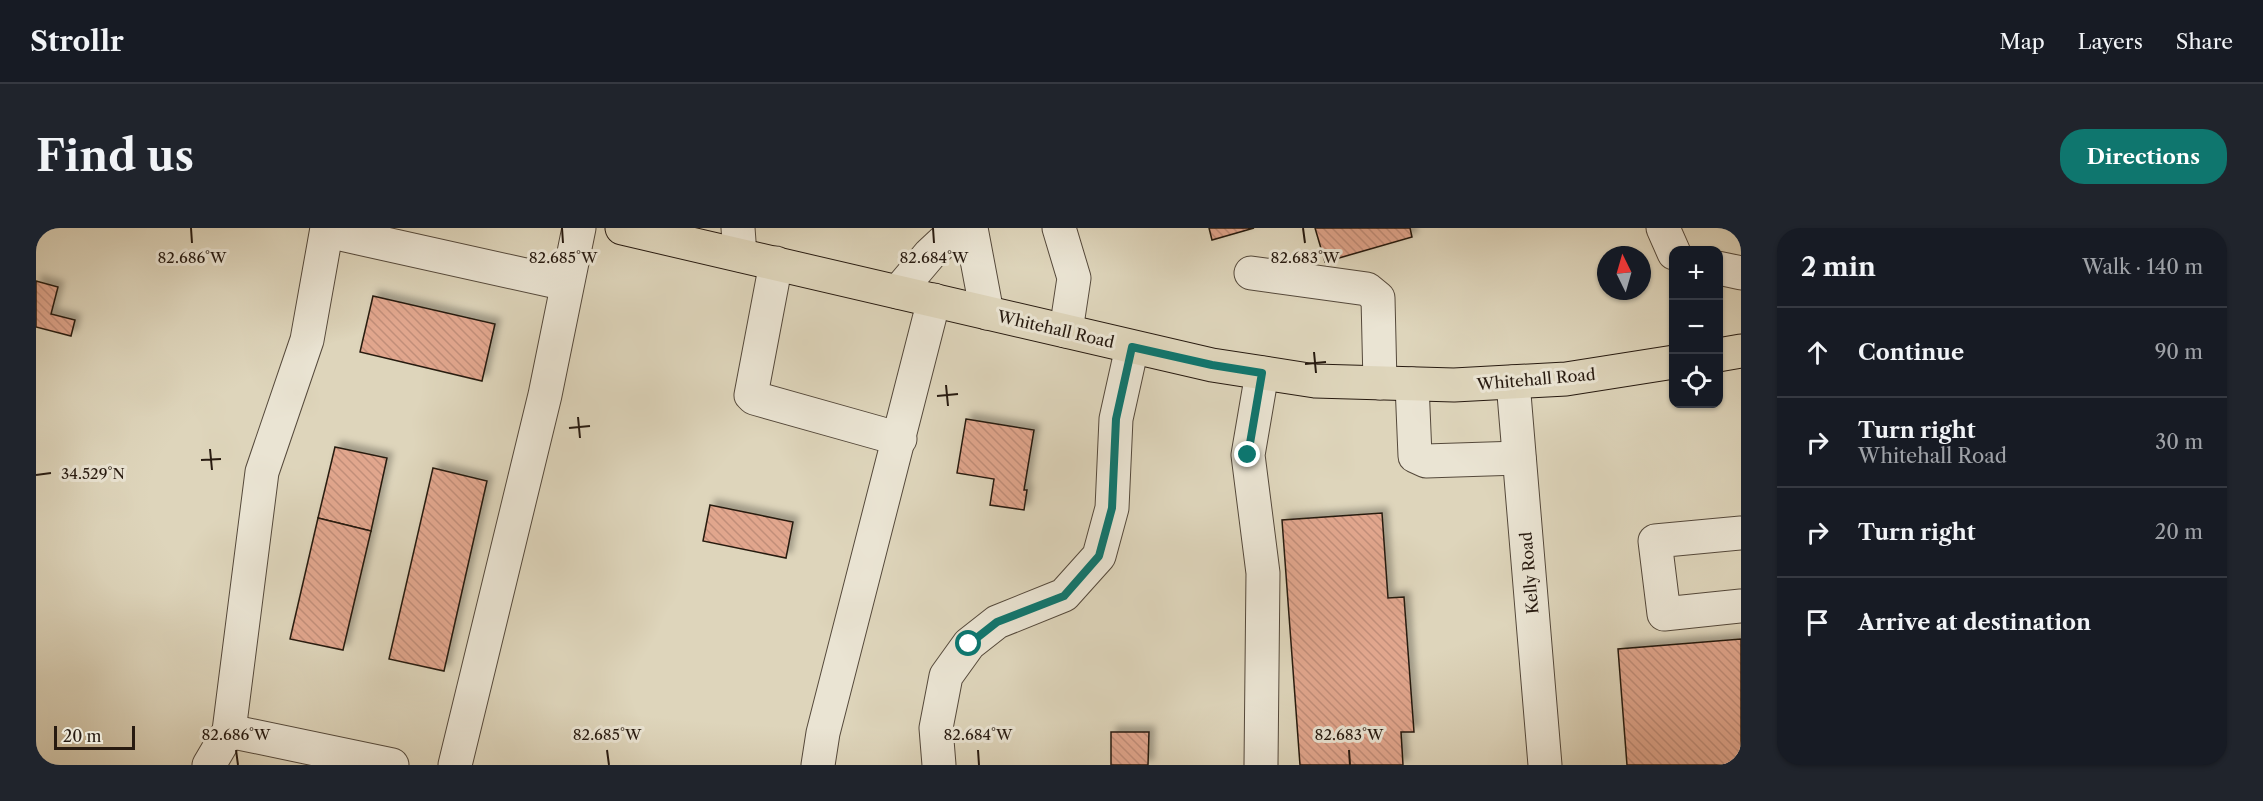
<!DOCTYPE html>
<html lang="en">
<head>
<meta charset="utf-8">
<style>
  :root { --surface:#171b24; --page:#20242c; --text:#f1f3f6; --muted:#9ea1a6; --line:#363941; --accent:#0f766e }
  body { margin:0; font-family:"Libre Caslon Text",serif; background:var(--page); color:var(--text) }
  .controls { position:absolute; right:18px; top:18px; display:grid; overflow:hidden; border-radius:12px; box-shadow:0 2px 4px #0004 }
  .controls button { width:54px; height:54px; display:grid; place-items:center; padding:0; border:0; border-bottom:2px solid var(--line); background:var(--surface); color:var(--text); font:30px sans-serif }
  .compass { position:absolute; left:1561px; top:18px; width:54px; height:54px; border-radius:50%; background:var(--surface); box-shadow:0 2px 4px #0004; rotate:355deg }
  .scale { position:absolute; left:18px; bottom:15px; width:81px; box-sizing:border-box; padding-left:6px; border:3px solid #271a10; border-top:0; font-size:16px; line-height:21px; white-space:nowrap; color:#271a10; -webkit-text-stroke:4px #eae4d3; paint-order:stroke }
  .stop { position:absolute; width:18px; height:18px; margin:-14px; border:4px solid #0f766e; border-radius:50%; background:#fff }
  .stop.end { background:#0f766e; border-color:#fff; box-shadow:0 2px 6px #0008 }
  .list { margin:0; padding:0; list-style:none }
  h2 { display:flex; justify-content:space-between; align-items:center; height:78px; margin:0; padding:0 24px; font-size:26px }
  h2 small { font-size:20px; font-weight:400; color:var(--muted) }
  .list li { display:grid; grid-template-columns:39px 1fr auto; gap:18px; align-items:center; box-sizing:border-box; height:90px; padding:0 24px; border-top:2px solid var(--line) }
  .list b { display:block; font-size:22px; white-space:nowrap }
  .list p { margin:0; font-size:20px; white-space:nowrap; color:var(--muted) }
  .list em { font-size:20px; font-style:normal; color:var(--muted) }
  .icon { flex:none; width:33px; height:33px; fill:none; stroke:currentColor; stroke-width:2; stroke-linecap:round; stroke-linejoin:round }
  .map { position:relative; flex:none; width:1705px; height:537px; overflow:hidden; border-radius:24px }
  header { display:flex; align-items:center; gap:36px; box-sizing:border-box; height:84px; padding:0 30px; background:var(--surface); border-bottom:2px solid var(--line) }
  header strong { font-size:28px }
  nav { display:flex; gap:33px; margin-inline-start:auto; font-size:21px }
  .intro { display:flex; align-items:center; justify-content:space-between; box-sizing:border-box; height:144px; padding:0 36px }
  h1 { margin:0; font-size:42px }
  .button { padding:15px 27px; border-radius:24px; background:var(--accent); color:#fff; font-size:21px; font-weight:700 }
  main { display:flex; gap:36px; padding:0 36px }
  aside { flex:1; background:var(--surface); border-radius:24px; box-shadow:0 2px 4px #0004 }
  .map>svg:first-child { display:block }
  .building { fill:url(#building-back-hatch); stroke:#271a10; stroke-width:1.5; filter:url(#shadow) }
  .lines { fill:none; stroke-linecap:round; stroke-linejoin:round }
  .minor-casing { stroke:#55493b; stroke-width:35 }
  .major-casing { stroke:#271a10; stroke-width:35 }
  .minor { stroke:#eae4d3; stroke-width:33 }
  .major { stroke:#ded5bb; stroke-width:33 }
  .route { stroke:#0f766e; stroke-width:8 }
  .ticks { fill:none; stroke:#271a10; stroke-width:2 }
  .labels { text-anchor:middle; stroke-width:6; stroke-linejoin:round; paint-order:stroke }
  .street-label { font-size:16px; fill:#271a10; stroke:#eae4d3 }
  .ticks-label { font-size:15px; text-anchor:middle; fill:#271a10; stroke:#eae4d3; stroke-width:6; stroke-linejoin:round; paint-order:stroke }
</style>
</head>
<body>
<header>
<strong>Strollr</strong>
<nav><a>Map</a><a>Layers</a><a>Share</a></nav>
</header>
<div class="intro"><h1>Find us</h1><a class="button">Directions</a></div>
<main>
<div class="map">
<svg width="1705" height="537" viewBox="0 0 1705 537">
  <defs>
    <pattern id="building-back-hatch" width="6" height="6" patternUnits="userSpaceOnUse" patternTransform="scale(1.5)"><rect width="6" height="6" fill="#e1a68d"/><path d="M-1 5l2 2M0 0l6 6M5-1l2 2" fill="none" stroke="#c18e79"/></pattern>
    <filter id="shadow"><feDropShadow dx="5.5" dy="-5.5" stdDeviation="3" flood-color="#0004"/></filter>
  </defs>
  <rect width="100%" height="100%" fill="#ded5bb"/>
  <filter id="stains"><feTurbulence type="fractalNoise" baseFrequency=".00333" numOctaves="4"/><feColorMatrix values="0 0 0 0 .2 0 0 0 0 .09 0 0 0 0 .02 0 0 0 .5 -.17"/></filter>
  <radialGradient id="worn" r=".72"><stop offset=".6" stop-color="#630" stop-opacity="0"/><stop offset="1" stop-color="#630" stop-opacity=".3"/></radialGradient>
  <g class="building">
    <polygon points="1173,0 1218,0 1176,12"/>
    <polygon points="1279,0 1374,0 1376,9 1289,34"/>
    <polygon points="0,53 22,59 15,86 39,92 35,108 0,99"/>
    <polygon points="337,68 459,96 446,153 324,124"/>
    <polygon points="930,191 998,202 988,262 991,262 988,282 954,277 958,251 921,245"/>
    <polygon points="299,219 351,230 335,303 282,290"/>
    <polygon points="397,240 451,253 408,443 353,431"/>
    <polygon points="674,277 757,294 750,330 667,313"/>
    <polygon points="1346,285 1352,370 1368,369 1378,504 1365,504 1367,537 1264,537 1246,292"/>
    <polygon points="282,290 335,303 307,422 254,411"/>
    <polygon points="1705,411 1705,537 1591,537 1582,421"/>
    <polygon points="1075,504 1113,504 1112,537 1075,537"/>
  </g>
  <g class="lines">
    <defs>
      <g id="minor">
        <polyline points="702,0 704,27"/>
        <polyline points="935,0 951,85"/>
        <polyline points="1023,0 1038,50 1030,103"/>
        <polyline points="1627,0 1638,25"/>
        <polyline points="291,3 530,56"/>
        <polyline points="740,35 715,167 718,170 864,211"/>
        <polyline points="1682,40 1705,45"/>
        <polyline points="1215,45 1331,61 1342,70 1344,155"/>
        <polyline points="862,64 894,26 922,0"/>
        <polyline points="1477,154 1509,537"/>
        <polyline points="1376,156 1379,228 1390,233 1483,230"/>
        <polyline points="1705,305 1619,313 1628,386 1705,378"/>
        <polyline points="193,503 356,537"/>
        <polyline points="173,537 193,503 226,244 271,112 291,0"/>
        <polyline points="419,537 509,167 543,0"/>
        <polyline points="782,537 787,505 898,72"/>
        <polyline points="903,537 900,500 910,448 933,416 961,394 1028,367 1063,328 1076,280 1080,191 1096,119"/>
        <polyline points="1225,537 1227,345 1212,227 1226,145"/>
      </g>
      <g id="major">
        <polyline points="586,0 1176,137 1279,153 1418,157 1530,151 1638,134"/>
        <polyline points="1682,127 1705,123"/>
      </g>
    </defs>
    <use href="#minor" class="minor-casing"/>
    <use href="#major" class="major-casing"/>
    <use href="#minor" class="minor"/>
    <use href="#major" class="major"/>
  </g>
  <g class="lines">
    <polyline class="route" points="933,416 961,394 1028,368 1063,328 1076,280 1080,191 1096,119 1176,137 1226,145 1212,227"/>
  </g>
  <path class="ticks" d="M 155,0 L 156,15M 526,0 L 527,15M 897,0 L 898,15M 1267,0 L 1269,15M 1278,124 L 1280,145M 1269,136 L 1290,134M 910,157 L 912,178M 901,168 L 922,166M 542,189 L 544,210M 533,200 L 554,198M 174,221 L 176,242M 165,232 L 185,231M 0,247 L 15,245M 200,522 L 202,537M 571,522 L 573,537M 942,522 L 943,537M 1313,522 L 1314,537"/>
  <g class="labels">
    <g class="street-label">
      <text transform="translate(1020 101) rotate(13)" y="6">Whitehall Road</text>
      <text transform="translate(1500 151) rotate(-5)" y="6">Whitehall Road</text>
      <text transform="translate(1493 345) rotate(-95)" y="6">Kelly Road</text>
    </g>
  </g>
  <g class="ticks-label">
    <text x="156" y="35">82.686°W</text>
    <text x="527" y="35">82.685°W</text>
    <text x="898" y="35">82.684°W</text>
    <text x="1269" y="35">82.683°W</text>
    <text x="57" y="251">34.529°N</text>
    <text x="200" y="512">82.686°W</text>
    <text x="571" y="512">82.685°W</text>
    <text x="942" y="512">82.684°W</text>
    <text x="1313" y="512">82.683°W</text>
  </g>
  <rect width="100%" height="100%" filter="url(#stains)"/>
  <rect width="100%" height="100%" fill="url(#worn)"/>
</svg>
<div class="controls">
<button>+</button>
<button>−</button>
<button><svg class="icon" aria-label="locate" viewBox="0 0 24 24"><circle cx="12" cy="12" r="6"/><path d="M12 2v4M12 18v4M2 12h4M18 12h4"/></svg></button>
</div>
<svg class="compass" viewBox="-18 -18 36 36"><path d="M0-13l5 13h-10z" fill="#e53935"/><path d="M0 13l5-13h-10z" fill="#9ea1a6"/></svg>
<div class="scale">20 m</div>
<div class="stop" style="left:933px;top:416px"></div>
<div class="stop end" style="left:1212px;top:227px"></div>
</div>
<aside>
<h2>2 min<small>Walk · 140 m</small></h2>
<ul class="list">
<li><svg class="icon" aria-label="ahead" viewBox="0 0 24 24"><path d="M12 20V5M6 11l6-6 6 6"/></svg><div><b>Continue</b></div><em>90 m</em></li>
<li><svg class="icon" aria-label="right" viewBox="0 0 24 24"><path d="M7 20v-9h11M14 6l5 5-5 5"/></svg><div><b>Turn right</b><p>Whitehall Road</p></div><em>30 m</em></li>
<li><svg class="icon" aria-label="right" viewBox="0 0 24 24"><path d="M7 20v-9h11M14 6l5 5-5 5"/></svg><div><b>Turn right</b></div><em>20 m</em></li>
<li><svg class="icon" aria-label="arrive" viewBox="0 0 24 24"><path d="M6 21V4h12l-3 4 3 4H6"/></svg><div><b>Arrive at destination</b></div></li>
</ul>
</aside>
</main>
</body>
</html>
